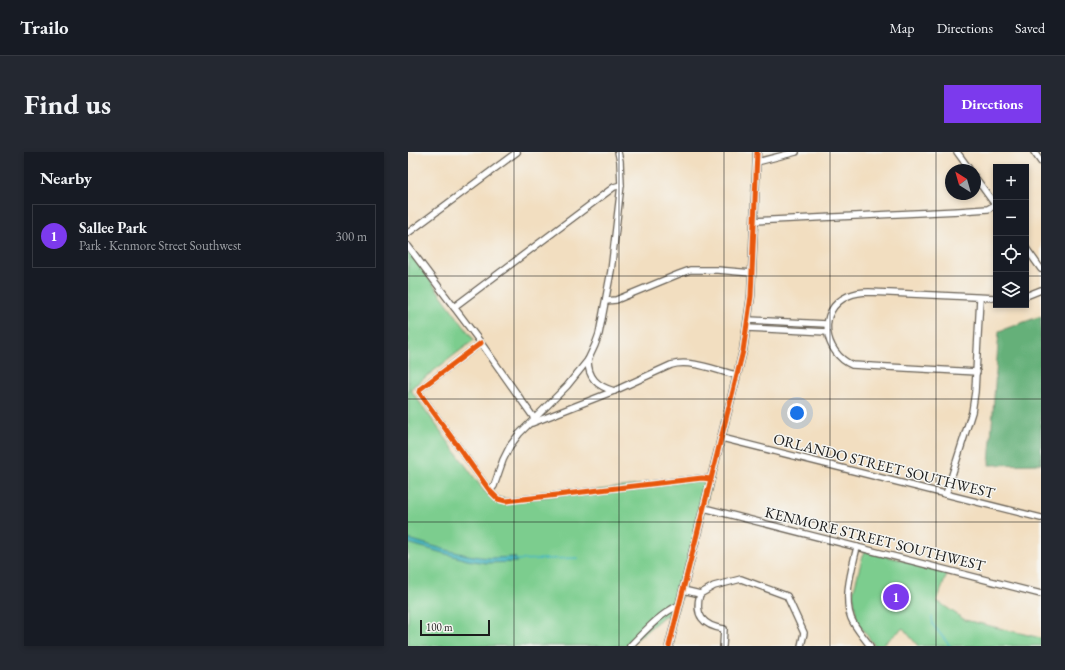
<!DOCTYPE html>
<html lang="en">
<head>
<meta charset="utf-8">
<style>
  :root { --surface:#171b24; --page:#242831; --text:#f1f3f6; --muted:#9ea1a6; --line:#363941; --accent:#7c3aed }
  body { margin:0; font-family:"EB Garamond",serif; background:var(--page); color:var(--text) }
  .controls { position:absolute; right:12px; top:12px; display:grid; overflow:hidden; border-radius:0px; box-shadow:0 2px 6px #0003 }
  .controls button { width:36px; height:36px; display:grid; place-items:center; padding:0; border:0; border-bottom:1px solid var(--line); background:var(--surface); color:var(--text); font:20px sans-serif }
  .compass { position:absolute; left:537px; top:12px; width:36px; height:36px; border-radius:50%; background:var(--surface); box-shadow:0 2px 6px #0003; rotate:323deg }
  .scale { position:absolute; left:12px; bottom:10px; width:70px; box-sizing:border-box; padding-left:4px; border:2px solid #1c1c1c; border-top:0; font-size:11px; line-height:14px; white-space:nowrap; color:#1c1c1c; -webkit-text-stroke:3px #f6f6f2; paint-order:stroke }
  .you { position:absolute; left:389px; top:261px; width:14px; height:14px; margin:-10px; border:3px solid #fff; border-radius:50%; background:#1a73e8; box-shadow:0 0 0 6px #1a73e833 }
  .badge { display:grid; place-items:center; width:26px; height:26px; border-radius:50%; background:var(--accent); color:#fff; font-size:13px; font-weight:700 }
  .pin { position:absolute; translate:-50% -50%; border:2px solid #fff; box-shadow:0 1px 4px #0006 }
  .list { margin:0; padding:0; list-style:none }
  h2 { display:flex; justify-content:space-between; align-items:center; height:52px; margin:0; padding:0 16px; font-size:17px }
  h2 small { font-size:13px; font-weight:400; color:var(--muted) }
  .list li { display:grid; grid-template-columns:26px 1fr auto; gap:12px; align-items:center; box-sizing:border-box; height:64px; margin:0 8px 8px; padding:0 8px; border:1px solid var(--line); border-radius:0px }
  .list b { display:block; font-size:15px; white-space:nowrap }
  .list p { margin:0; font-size:13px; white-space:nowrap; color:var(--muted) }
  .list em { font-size:13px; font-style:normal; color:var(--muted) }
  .icon { flex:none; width:22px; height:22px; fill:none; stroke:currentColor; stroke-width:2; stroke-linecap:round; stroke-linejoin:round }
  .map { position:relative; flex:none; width:633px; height:494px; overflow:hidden; border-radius:0px }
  header { display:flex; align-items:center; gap:24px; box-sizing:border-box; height:56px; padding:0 20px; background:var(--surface); border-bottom:1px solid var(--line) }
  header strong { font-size:19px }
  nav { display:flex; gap:22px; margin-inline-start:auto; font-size:14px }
  .intro { display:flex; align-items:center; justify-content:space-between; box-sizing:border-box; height:96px; padding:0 24px }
  h1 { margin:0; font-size:28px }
  .button { padding:10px 18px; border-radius:0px; background:var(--accent); color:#fff; font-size:14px; font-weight:700 }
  main { display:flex; gap:24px; padding:0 24px }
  aside { flex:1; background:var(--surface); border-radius:0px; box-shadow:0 2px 6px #0003 }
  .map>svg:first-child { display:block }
  .green { fill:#7ccd8e; stroke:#4c7455 }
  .forest { fill:#65b079; stroke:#40664a }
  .water { fill:#49b8c0; stroke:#326a6e }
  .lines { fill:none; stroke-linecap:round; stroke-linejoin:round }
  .stream { stroke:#49b8c0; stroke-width:1.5 }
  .minor-casing { stroke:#676055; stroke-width:8 }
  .secondary-casing { stroke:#676055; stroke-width:9 }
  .minor { stroke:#fff; stroke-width:5.5 }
  .secondary { stroke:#fff; stroke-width:7 }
  .cycleway-casing { stroke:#f6f6f2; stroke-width:8 }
  .cycleway { stroke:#e8590c; stroke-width:5 }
  .grid { fill:none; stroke:#1c1c1c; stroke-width:1; stroke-opacity:0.55 }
  .labels { text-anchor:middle; stroke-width:3; stroke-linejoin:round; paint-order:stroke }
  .street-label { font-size:15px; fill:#1c1c1c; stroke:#f6f6f2 }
</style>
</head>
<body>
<header>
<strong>Trailo</strong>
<nav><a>Map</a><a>Directions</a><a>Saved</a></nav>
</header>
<div class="intro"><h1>Find us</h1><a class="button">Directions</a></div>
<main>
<aside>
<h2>Nearby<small></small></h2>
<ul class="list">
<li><span class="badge">1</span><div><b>Sallee Park</b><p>Park · Kenmore Street Southwest</p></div><em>300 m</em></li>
</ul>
</aside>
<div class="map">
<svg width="633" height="494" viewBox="0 0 633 494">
  <rect width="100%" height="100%" fill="#f6f6f2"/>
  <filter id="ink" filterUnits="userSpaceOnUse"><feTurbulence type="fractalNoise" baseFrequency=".025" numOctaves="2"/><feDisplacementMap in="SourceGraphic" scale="8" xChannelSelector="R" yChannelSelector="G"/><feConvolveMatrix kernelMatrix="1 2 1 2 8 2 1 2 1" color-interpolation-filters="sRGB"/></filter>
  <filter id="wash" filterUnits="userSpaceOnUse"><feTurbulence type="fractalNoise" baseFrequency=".012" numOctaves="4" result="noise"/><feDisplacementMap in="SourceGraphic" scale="16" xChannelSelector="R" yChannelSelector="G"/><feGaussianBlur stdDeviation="0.9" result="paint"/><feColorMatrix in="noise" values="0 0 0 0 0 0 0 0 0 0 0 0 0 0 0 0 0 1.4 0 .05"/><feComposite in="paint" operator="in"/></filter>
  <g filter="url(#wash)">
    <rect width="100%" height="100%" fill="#f2dec0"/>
    <g class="green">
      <polygon points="0,98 66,188 2,237 76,339 100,349 305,324 269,458 255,465 221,494 0,494"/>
      <polygon points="456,399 540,419 529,449 557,468 633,486 633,494 510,494 495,476 473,494 467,494 449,470 445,441"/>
    </g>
    <polygon class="forest" points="633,164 633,312 581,313 591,179"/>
    <path class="water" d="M 0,387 C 27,394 53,404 82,406 C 90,406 99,405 107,405 L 109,410 L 78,411 L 59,408 L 0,391 Z"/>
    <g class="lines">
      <g class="stream">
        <polyline points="107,408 170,406"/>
        <polyline points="524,465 525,473 542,494"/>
      </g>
    </g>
  </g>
  <g filter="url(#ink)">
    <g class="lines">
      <defs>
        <g id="minor">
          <polyline points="549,0 562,18"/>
          <polyline points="626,0 633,10"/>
          <polyline points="349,10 388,0"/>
          <polyline points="567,25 588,54"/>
          <polyline points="346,69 551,59 580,57 587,53"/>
          <polyline points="0,81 109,0"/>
          <polyline points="0,94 73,191 126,266"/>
          <polyline points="618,96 633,117"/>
          <polyline points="618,144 633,138"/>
          <polyline points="198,149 208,148 271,122 282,118 309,118 344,121"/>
          <polyline points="46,155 206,35 213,33"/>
          <polyline points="340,168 419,172"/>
          <polyline points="339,176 419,180"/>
          <polyline points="73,191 12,237 11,240 82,339 90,347 98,349 294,326 303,327"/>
          <path d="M 180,208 C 180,226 189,234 206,239"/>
          <path d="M 569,220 L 444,213 C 416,201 408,158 440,144 C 447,141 454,140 461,140 L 588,146"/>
          <path d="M 124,271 L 206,239 L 263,213 C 283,207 309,219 329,223"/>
          <polyline points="314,286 633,366"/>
          <polyline points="82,339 86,334 95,308 102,294 111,282 159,234 180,208 187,193 191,182 203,119 213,33 212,9 210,0"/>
          <polyline points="538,342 564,260 567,240 572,146"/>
          <polyline points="296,356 633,442"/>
          <path d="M 449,395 C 444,417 435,444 443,466 C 447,476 456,485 462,494"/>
          <polyline points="275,438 292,442 306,434 333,427 379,444 396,481 393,494"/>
          <path d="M 292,442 C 286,463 295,474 316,477 L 315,494"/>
          <path d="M 222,494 C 237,479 252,462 271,453"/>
        </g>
        <polyline id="secondary" points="261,494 335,199 343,144 349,0"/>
      </defs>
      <use href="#minor" class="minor-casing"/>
      <use href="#secondary" class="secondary-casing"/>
      <use href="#minor" class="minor"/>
      <use href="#secondary" class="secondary"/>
      <defs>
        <g id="cycleway">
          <polyline points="73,191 12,237 11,240 82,339 90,347 98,349 294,326 303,327"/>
          <polyline points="261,494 335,199 343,144 349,0"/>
        </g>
      </defs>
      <use href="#cycleway" class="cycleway-casing"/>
      <use href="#cycleway" class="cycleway"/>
    </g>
  </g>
  <path class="grid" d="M 106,0 L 106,494M 211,0 L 211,494M 316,0 L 316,494M 422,0 L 422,494M 528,0 L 528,494M 0,124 L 588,124M 618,124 L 633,124M 0,247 L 633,247M 0,370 L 633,370"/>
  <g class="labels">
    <g class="street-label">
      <text transform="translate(476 314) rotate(14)" y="5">ORLANDO STREET SOUTHWEST</text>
      <text transform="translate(467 387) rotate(14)" y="5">KENMORE STREET SOUTHWEST</text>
    </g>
  </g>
</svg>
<div class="controls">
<button>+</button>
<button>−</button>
<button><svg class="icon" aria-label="locate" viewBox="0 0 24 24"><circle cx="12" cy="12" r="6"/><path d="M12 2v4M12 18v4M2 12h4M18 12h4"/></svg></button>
<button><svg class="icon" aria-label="layers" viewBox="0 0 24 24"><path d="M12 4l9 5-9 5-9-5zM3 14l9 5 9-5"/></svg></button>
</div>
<svg class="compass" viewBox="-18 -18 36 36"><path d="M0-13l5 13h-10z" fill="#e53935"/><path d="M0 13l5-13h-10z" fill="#9ea1a6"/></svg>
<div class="scale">100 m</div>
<div class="you"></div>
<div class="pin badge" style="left:488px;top:445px">1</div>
</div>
</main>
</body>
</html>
